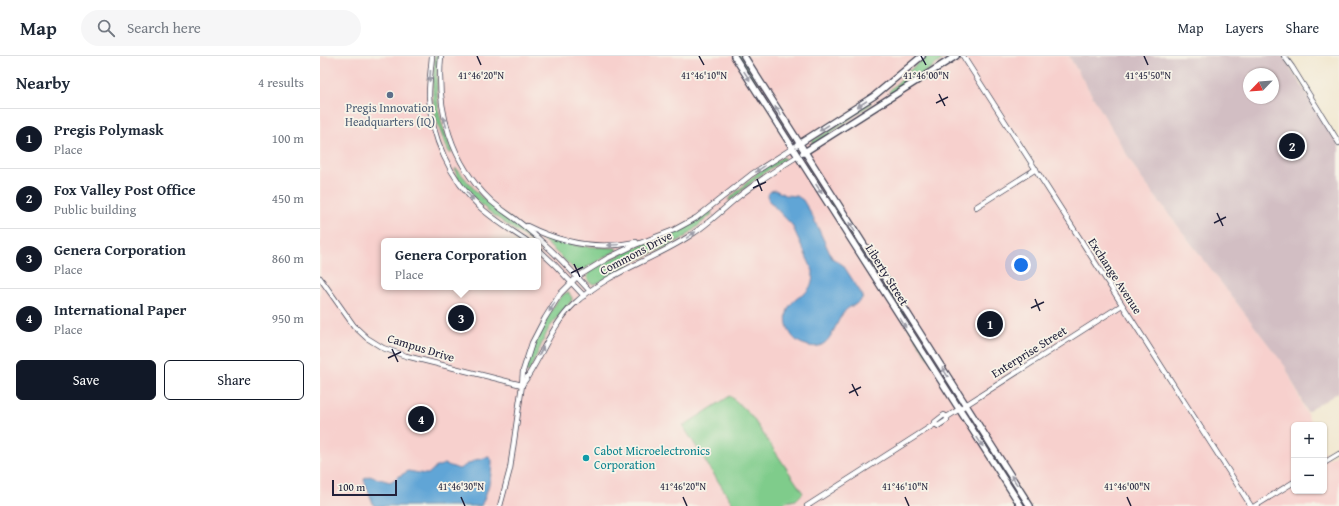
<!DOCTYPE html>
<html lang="en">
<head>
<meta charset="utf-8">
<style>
  :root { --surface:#fff; --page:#f6f6f7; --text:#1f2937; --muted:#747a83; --line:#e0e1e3; --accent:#111827 }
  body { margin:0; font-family:"Gentium Book Plus",serif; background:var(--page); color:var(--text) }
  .controls { position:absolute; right:12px; bottom:12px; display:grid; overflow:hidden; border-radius:6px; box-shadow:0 1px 3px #0004 }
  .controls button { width:36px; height:36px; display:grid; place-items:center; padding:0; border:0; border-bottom:1px solid var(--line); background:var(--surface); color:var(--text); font:20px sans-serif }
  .compass { position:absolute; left:923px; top:12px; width:36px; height:36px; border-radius:50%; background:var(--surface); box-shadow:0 1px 3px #0004; rotate:245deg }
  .scale { position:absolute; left:12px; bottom:10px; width:65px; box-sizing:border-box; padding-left:4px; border:2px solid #22223b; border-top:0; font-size:11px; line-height:14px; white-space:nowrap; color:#22223b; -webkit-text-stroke:3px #f7f3e8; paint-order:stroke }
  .you { position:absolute; left:701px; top:209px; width:14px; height:14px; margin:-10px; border:3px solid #fff; border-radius:50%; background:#1a73e8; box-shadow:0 0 0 6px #1a73e833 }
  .badge { display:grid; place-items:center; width:26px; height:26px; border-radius:50%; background:var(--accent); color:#fff; font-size:13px; font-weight:700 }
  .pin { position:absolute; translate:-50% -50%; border:2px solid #fff; box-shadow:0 1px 4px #0006 }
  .popup { position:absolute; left:61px; top:182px; width:160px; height:52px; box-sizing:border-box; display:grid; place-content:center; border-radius:6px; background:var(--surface); filter:drop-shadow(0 1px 3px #0005); font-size:13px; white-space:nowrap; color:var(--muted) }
  .popup b { font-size:15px; color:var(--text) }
  .popup::after { content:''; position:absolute; left:50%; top:100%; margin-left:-8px; border:8px solid transparent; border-top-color:var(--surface) }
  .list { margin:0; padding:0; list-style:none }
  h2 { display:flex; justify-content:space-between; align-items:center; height:52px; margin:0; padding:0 16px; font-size:17px }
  h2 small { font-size:13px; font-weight:400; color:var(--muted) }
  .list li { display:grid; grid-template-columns:26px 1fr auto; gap:12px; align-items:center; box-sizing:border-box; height:60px; padding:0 16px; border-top:1px solid var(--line) }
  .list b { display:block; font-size:15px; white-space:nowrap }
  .list p { margin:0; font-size:13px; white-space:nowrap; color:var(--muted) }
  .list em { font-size:13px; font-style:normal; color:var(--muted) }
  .actions { display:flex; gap:8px; padding:12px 16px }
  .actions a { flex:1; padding:9px 0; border:1px solid var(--accent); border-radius:6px; text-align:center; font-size:14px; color:var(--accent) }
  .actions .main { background:var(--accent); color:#fff }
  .icon { flex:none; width:22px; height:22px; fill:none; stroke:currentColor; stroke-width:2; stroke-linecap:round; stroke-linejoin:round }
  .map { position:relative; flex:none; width:1019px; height:450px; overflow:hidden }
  header { display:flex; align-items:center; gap:24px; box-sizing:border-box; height:56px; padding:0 20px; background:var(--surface); border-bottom:1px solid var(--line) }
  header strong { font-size:19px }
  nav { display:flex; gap:22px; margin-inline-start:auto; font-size:14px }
  .search { width:280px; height:36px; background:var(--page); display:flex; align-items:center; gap:10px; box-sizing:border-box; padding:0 14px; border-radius:22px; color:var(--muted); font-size:15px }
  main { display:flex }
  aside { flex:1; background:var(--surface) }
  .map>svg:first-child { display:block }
  .built { fill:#f7d0cd; fill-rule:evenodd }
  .industrial { fill:#d2bec3; fill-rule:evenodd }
  .green { fill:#7fcc8b; stroke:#507763 }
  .water { fill:#61a5d6; stroke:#426488 }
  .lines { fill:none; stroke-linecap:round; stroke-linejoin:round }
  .minor-casing { stroke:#414051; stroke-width:6 }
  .tertiary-casing { stroke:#414051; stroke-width:8 }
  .minor { stroke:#fff; stroke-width:4.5 }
  .tertiary { stroke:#fff; stroke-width:5.5 }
  .oneway { fill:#9c9ca7 }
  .ticks { fill:none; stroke:#22223b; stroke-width:1.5 }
  .service-dot { fill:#5c6f8a; stroke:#f7f3e8; stroke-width:1.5 }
  .culture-dot { fill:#0f9aa8; stroke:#f7f3e8; stroke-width:1.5 }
  .labels { text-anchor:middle; stroke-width:3.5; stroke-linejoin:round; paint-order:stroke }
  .service-label { font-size:12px; fill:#4e5e75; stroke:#f7f3e8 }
  .street-label { font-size:12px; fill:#22223b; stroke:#f7f3e8 }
  .culture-label { font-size:12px; fill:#0d838f; stroke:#f7f3e8; text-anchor:start }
  .ticks-label { font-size:10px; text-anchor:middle; fill:#22223b; stroke:#f7f3e8; stroke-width:3.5; stroke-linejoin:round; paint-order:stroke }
</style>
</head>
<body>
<header>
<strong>Map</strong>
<div class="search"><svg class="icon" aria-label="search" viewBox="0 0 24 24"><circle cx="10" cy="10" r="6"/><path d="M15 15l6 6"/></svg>Search here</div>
<nav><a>Map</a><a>Layers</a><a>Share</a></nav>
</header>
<main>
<aside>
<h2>Nearby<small>4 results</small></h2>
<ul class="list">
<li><span class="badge">1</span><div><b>Pregis Polymask</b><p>Place</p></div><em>100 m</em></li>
<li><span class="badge">2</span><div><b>Fox Valley Post Office</b><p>Public building</p></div><em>450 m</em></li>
<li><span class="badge">3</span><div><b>Genera Corporation</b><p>Place</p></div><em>860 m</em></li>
<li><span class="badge">4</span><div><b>International Paper</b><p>Place</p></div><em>950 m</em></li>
</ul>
<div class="actions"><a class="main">Save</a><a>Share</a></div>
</aside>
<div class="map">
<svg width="1019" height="450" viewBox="0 0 1019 450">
  <rect width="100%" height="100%" fill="#f7f3e8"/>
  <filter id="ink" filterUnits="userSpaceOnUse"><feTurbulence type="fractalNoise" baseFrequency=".025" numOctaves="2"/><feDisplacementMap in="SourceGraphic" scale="8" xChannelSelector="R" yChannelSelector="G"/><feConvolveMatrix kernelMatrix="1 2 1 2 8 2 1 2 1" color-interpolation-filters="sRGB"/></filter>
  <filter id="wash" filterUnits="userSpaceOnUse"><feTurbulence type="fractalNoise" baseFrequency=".012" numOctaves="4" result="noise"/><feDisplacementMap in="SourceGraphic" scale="16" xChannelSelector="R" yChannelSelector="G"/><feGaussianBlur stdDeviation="0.9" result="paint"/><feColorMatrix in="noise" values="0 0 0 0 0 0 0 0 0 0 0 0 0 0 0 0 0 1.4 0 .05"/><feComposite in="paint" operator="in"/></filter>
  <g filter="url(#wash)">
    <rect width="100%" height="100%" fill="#f1e7cf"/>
    <path class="built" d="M 0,0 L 749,0 L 819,119 L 965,310 L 992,369 L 974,369 L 974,435 L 1004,435 L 1004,395 L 1008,403 L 1019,396 L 1019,450 L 0,450 ZM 64,185 L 218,185 L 218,231 L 64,231 Z"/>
    <path class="industrial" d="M 749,0 L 962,0 L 964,2 L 1013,78 L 1019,89 L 1019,336 L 987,356 L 965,310 L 819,119 ZM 929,18 L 953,18 L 953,42 L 929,42 Z"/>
    <g class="green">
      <path d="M 115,0 L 118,0 C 116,23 116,46 122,68 C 125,77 129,86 132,95 L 131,98 L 129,96 C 112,60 110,39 115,0 Z"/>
      <polygon points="417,0 421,0 474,85 457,60 441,39"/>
      <path d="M 606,0 L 627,0 L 603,18 L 573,38 L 570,37 L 570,34 C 582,23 593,10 606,0 Z"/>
      <polygon points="549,46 551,47 550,49 535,59 520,71 493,88 492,87 492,85 518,69 532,57"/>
      <polygon points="463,101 465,103 438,121 410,145 408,144 437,117"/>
      <polygon points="484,106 485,106 502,132 517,151 636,338 635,339 623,319 607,300"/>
      <path d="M 135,113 L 137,113 L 160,140 L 199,170 L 217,185 L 211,185 C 191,172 138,138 135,113 Z"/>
      <polygon points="391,155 392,158 364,182 302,212 278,227 273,228 269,226 267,221 269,216 286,206 314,192 353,178 365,172"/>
      <polygon points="223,181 259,190 296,192 297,194 263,214 259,215 254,213 222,183 221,181"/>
      <path d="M 245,237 L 249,237 L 252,242 L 252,244 L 229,272 L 209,316 L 206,316 L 205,314 C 212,294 229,250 245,237 Z"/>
      <polygon points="410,340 424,352 432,361 483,437 476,444 466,446 460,450 414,450 363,370"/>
      <polygon points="648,361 660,380 675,399 708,450 703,450 647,362"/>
    </g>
    <g class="water">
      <path d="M 455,134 L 465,139 L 477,140 L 483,144 L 493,161 L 512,202 L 523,209 L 543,240 C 541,248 530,249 525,255 C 513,268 511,298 486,289 C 478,287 472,282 469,274 C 464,264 466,251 475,244 C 479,240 484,239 487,235 C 492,230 493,222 493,215 L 472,169 L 449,145 L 447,139 L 451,135 Z"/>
      <path d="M 169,401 L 172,404 C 172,420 168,435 161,450 L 54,450 L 44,424 L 45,422 L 49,420 L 70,426 L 88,415 L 105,418 L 108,418 L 116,411 L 125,408 L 139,413 L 155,404 Z"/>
    </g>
  </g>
  <g filter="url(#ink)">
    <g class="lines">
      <defs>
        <g id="minor">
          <path d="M 112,0 C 111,13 109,26 109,40 C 111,81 130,123 160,151 C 174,164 191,174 207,185"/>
          <path d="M 121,0 C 116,53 131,107 171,145 C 179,152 187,157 195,163 C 204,170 213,177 221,185 C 239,200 254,218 270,235"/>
          <polyline points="643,0 931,450"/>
          <polyline points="964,0 972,11 1019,87"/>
          <polyline points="656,151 716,113"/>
          <path d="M 207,170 C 241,187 279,194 316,186"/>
          <polyline points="218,193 234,208 264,240"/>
          <polyline points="0,222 34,270 47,282 63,292 86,300 202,329"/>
          <path d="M 202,329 C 221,303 230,271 254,248 C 289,215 332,205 371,179 C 388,168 402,154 418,141 C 437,126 457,113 478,100"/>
          <polyline points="615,368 618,370 627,364 627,361"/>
          <polyline points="1004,407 1019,398"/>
          <polyline points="180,450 190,413 202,329 203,315 212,287 225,262 240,238 257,221 288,202 315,189 354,174 376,162 432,118 473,92"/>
          <polyline points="487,450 615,368 615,366 624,359 627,361 802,249"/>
          <polyline points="935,450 974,426"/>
        </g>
        <g id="tertiary">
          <polyline points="414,0 701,450"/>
          <polyline points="424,0 710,450"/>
          <polyline points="477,89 554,40 602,0"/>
          <polyline points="483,97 636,0"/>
        </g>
      </defs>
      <use href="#minor" class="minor-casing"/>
      <use href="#tertiary" class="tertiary-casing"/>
      <use href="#minor" class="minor"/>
      <use href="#tertiary" class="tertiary"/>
    </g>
    <defs><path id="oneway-solid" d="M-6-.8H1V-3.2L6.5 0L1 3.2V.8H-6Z"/></defs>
    <g class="oneway">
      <use href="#oneway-solid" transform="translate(110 20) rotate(95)"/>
      <use href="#oneway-solid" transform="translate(427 20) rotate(57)"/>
      <use href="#oneway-solid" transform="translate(542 48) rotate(147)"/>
      <use href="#oneway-solid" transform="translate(458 55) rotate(-122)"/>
      <use href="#oneway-solid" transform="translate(125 66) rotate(-106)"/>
      <use href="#oneway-solid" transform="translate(504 72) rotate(147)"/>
      <use href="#oneway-solid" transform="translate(440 113) rotate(146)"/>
      <use href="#oneway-solid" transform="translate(499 133) rotate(57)"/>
      <use href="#oneway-solid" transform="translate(150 140) rotate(48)"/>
      <use href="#oneway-solid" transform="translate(532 171) rotate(-122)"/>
      <use href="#oneway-solid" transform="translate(371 179) rotate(-34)"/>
      <use href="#oneway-solid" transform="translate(293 189) rotate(177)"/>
      <use href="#oneway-solid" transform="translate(232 251) rotate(122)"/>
      <use href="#oneway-solid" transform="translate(583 267) rotate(58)"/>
      <use href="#oneway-solid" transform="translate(221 295) rotate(-64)"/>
      <use href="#oneway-solid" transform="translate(625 316) rotate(-122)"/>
      <use href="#oneway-solid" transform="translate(660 386) rotate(57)"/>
      <use href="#oneway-solid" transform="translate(694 424) rotate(-123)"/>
    </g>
  </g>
  <path class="ticks" d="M 157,0 L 161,9M 379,0 L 384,9M 601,0 L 606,9M 824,0 L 828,9M 619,38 L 625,50M 616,47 L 628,41M 437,123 L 442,135M 433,132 L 446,126M 897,157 L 903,170M 894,167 L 906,161M 254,208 L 260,221M 251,217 L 263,211M 715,243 L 720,255M 711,252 L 724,246M 72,293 L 78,306M 68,302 L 81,296M 532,328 L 538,340M 529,337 L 541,331M 141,441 L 145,450M 363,441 L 367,450M 585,441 L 589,450M 807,441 L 811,450"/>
  <circle class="service-dot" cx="70" cy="39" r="4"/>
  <circle class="culture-dot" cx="266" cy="402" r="4"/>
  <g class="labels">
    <g class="service-label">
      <text x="70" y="56">Pregis Innovation<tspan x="70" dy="14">Headquarters (IQ)</tspan></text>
    </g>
    <g class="street-label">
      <text transform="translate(316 197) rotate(-28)" y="4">Commons Drive</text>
      <text transform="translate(567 219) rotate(58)" y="4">Liberty Street</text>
      <text transform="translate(795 220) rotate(57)" y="4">Exchange Avenue</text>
      <text transform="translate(101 292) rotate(17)" y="4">Campus Drive</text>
      <text transform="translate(709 296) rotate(-32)" y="4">Enterprise Street</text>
    </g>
    <g class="culture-label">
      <text x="274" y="399">Cabot Microelectronics<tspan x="274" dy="14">Corporation</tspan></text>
    </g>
  </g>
  <g class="ticks-label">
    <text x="384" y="23">41°46'10"N</text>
    <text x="161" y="23">41°46'20"N</text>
    <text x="606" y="23">41°46'00"N</text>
    <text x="828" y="23">41°45'50"N</text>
    <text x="141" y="434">41°46'30"N</text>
    <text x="363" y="434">41°46'20"N</text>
    <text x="585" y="434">41°46'10"N</text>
    <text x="807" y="434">41°46'00"N</text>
  </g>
</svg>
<div class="controls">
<button>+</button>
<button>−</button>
</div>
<svg class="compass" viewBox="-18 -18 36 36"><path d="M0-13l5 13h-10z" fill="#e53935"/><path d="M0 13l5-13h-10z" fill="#747a83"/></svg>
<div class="scale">100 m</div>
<div class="you"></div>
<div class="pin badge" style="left:670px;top:268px">1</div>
<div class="pin badge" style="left:972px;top:90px">2</div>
<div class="pin badge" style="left:141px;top:262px">3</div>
<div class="popup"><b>Genera Corporation</b>Place</div>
<div class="pin badge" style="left:101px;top:363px">4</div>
</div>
</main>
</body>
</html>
